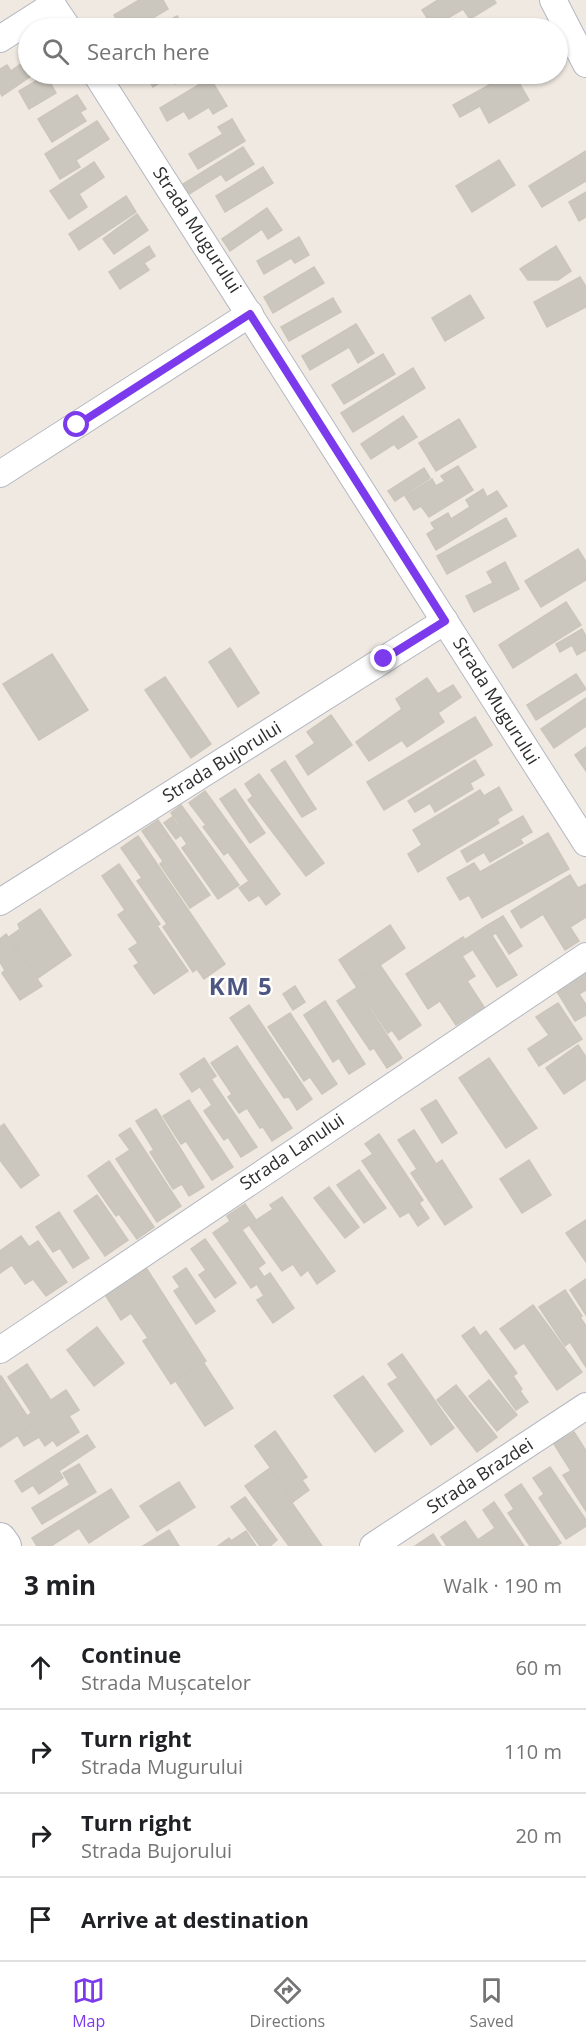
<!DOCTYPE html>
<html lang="en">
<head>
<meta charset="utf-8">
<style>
  :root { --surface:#fff; --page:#f2f2f2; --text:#202124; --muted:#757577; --line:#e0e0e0; --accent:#7c3aed }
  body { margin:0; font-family:"Open Sans",sans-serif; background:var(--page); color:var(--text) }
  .stop { position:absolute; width:18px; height:18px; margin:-14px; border:4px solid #7c3aed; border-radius:50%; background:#fff }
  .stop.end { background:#7c3aed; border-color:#fff; box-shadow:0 2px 6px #0008 }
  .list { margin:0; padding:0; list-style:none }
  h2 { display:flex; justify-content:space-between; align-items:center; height:78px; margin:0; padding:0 24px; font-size:26px }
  h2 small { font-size:20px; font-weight:400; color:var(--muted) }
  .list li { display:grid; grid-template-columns:39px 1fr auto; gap:18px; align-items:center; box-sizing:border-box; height:84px; padding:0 24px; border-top:2px solid var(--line) }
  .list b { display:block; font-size:22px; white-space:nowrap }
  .list p { margin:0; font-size:20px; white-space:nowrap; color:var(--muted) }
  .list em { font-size:20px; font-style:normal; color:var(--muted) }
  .icon { flex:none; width:33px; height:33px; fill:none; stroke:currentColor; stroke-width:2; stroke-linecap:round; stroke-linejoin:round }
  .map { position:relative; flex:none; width:586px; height:1546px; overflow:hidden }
  .search { position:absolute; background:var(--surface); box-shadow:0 2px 4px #0004; left:18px; right:18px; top:18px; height:66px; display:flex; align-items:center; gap:15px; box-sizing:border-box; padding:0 21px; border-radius:33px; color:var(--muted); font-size:22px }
  .sheet { height:414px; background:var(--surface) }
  nav { display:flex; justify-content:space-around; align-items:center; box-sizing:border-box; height:84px; border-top:2px solid var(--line); background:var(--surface); font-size:16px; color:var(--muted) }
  nav a { display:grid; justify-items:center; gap:3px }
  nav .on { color:var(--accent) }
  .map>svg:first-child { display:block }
  .building { fill:#cbc7bf; stroke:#cbc5ba; stroke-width:1.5 }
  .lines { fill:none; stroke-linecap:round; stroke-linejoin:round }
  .minor-casing { stroke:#b4b7c1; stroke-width:28 }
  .tertiary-casing { stroke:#b4b7c1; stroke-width:34 }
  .minor { stroke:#fff; stroke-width:26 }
  .tertiary { stroke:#fff; stroke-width:32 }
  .route { stroke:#7c3aed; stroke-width:8 }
  .labels { text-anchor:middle; stroke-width:4.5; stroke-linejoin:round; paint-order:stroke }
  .street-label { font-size:18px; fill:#2e2e2e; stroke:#fff }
  .district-label { font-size:24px; font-weight:bold; letter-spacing:1.5px; fill:#4d5680; stroke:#fff }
</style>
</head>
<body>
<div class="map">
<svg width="586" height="1546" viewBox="0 0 586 1546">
  <rect width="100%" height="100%" fill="#efe9e1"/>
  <g class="building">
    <polygon points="139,0 163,0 168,9 136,28 122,28 114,15"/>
    <polygon points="438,0 494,0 496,3 470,19 463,9 433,27 422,10"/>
    <polygon points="177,16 184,28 155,28"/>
    <polygon points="22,63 31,76 2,96 0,92 0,69 7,65 11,71"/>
    <polygon points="145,74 208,74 195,82 190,74 175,84 170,76 153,87"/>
    <polygon points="509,74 514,74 529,100 489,123 480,106 460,117 453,105"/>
    <polygon points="46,75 56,93 29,109 19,91"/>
    <polygon points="210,78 227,106 213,114 209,107 189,119 184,111 167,121 160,108"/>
    <polygon points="77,95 86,109 80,112 86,121 52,142 38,119"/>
    <polygon points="232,119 245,141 198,169 189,154 223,134 218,127"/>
    <polygon points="97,121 109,139 76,160 80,167 60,179 45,154"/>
    <polygon points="243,147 254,164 226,181 221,174 186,196 180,186"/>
    <polygon points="586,151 586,181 542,207 529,186"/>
    <polygon points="499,160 515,185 472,212 456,186"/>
    <polygon points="94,162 104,177 79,194 87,207 69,219 50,191"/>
    <polygon points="263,167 273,183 225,212 216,196"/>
    <polygon points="586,192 586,217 579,221 569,202"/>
    <polygon points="126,196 136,212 79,250 69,234"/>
    <polygon points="267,208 282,230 268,239 262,229 230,251 222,239"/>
    <polygon points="137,214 148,230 114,254 103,239"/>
    <polygon points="299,237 309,255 295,263 291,258 264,274 257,261"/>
    <polygon points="149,246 155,256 144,263 149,270 120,289 109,272"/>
    <polygon points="556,246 571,271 558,280 528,280 520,269"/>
    <polygon points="314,267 324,283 273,313 264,297"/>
    <polygon points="580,277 586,287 586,307 547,327 534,302"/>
    <polygon points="470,295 484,318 445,341 432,318"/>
    <polygon points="333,298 341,312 289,341 281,327"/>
    <polygon points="356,324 374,353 358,363 349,347 310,370 302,356"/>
    <polygon points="383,354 395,374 344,404 332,385"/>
    <polygon points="413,368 425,388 353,432 341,413"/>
    <polygon points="403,416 417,437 398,449 394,444 371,459 361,444"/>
    <polygon points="459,419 476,447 436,471 419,443"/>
    <polygon points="458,466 473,490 429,517 421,506 414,510 405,496 432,479 436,486 445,481 441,476"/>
    <polygon points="424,468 430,478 395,501 388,491"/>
    <polygon points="483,489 487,497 497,491 507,506 436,550 427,534 435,529 431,523 448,513 451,519 470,507 466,500"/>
    <polygon points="506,518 516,536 447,574 437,556"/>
    <polygon points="578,549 586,562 586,580 541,607 525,581"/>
    <polygon points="505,562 519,589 474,612 466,596 493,583 487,572"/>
    <polygon points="566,602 581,625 513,668 499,645"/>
    <polygon points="582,629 586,636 586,650 577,655 572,645 560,652 556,644"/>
    <polygon points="230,648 259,693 238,707 209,662"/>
    <polygon points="52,654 88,710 39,740 3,684"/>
    <polygon points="576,674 586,689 536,720 527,705"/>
    <polygon points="165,677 211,744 191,758 145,690"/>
    <polygon points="427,678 438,694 453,685 461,697 438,713 444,722 407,747 402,740 369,761 356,742 402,709 396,699"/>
    <polygon points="586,698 586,726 554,748 541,729"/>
    <polygon points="331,715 352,745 308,775 296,756 315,743 307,732"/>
    <polygon points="475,717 492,745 384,810 367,782"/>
    <polygon points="586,747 586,771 575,755"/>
    <polygon points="475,760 484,775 470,783 473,789 435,812 430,803 415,812 408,801"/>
    <polygon points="285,761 316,809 302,817 271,770"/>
    <polygon points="259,774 324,863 306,876 248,800 253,796 245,784"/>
    <polygon points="499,787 512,810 497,819 499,823 418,872 408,854 422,845 413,830 480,790 484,796"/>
    <polygon points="235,789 265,833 250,843 220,799"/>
    <polygon points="205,791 280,894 266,905 259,895 249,901 239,888 249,881 228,852 224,855 203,827 206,825 189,803"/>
    <polygon points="181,805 239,885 218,899 182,848 187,844 181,835 176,839 164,823 172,817 178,826 179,824 171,813"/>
    <polygon points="523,816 532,832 520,839 523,843 490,862 484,852 467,862 461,851"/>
    <polygon points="158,820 210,895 190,908 160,864 163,861 142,831"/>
    <polygon points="548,833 569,869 482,918 469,895 460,900 447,878 474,863 480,872"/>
    <polygon points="138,836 225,964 204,979 197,969 193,972 163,927 167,924 137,881 142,878 121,848"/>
    <polygon points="119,864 160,924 157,926 188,971 154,994 134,966 139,963 129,949 138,943 118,915 125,910 102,876"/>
    <polygon points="570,875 578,888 586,884 586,917 570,927 579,941 565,950 543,914 521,928 511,911"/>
    <polygon points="40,909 71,955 38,978 9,937 20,929 18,924"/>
    <polygon points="503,916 522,946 509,954 496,933 491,936 486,926"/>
    <polygon points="390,925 405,948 354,983 339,960"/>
    <polygon points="486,926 517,975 497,987 466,939"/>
    <polygon points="6,934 42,986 20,1000 2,973 5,970 0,962 0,939"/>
    <polygon points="463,937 472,950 462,956 475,976 467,981 484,1007 456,1025 440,1001 428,1009 406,974"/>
    <polygon points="380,965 421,1025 399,1040 392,1030 388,1033 354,983"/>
    <polygon points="586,971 586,990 579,994 586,1005 586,1015 575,1021 556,990"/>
    <polygon points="295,986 305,1002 293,1010 283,994"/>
    <polygon points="356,988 402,1058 387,1068 374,1048 370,1050 337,1001"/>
    <polygon points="325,1001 365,1064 349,1074 339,1058 333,1062 304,1015"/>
    <polygon points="558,1003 582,1039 539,1066 528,1049 549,1035 536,1017"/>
    <polygon points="249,1005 312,1099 297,1110 289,1097 284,1098 230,1018"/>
    <polygon points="290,1013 337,1084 322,1094 310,1077 304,1081 268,1027"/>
    <polygon points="578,1045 586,1057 586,1079 564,1094 546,1068"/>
    <polygon points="237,1046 292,1128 272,1141 263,1127 260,1128 247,1108 239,1113 228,1097 232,1094 211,1063"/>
    <polygon points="204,1058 216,1076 192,1092 180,1074"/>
    <polygon points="489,1058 537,1128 506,1148 459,1078"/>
    <polygon points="211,1079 257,1147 241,1157 228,1137 224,1140 204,1111 212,1105 200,1087"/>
    <polygon points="189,1100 233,1167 212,1180 186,1141 181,1144 163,1116"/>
    <polygon points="436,1100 457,1133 442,1143 421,1109"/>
    <polygon points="156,1109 204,1187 189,1196 182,1184 173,1189 150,1152 154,1150 136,1121"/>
    <polygon points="4,1124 39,1175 21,1188 0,1160 0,1127"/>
    <polygon points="130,1128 181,1206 157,1222 116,1159 130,1150 119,1135"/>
    <polygon points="414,1130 436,1164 442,1160 472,1207 445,1225 411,1173 417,1169 398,1140"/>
    <polygon points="379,1134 423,1200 419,1203 429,1218 418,1226 409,1212 400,1217 362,1161 373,1154 365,1144"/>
    <polygon points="529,1160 551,1195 522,1213 500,1179"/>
    <polygon points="109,1161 154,1227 137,1239 119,1214 116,1216 88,1176"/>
    <polygon points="359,1170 386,1208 364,1223 337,1185"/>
    <polygon points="329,1187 359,1227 345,1238 314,1198"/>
    <polygon points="97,1195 128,1240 105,1256 74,1211"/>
    <polygon points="282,1197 335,1271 317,1284 308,1270 301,1276 293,1264 282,1271 249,1225 273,1209 270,1205"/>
    <polygon points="245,1204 256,1220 242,1230 265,1263 258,1268 264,1277 270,1273 294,1308 273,1323 257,1300 264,1296 257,1284 251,1288 213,1233 230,1221 227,1216"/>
    <polygon points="59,1212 89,1258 73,1268 60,1248 53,1252 36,1227"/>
    <polygon points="586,1220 586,1262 566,1233"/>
    <polygon points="21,1236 29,1247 38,1241 67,1282 46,1296 33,1279 25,1284 12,1265 0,1273 0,1251"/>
    <polygon points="205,1239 236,1283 215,1298 199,1275 206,1270 191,1249"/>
    <polygon points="145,1266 206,1361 171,1384 143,1341 148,1338 131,1313 121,1320 104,1293"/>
    <polygon points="186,1268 215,1311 196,1324 174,1291 180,1287 173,1277"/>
    <polygon points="586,1279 586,1315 570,1290"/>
    <polygon points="565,1290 582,1316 580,1317 586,1326 586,1367 570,1342 565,1346 539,1307"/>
    <polygon points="533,1305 582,1372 557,1390 524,1343 515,1349 500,1329"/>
    <polygon points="97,1327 124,1363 94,1386 67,1350"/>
    <polygon points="474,1327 480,1336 486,1331 517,1373 513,1376 522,1389 520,1391 528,1402 516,1410 462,1336"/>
    <polygon points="402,1354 454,1428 431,1445 388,1384 398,1378 388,1364"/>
    <polygon points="203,1362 233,1408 205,1426 175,1380"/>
    <polygon points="27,1364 50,1399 31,1412 8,1377"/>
    <polygon points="1,1376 33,1425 0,1447 0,1376"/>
    <polygon points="363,1376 403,1431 375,1452 334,1396"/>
    <polygon points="489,1380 517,1415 497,1431 469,1396"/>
    <polygon points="456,1385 497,1437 477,1452 437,1400"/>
    <polygon points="66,1390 79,1410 69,1416 79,1432 57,1446 53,1440 45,1446 39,1437 24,1446 18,1436 33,1425 27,1416"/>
    <polygon points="275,1431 307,1477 302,1480 309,1490 294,1501 255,1446"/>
    <polygon points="574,1432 586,1451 586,1511 563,1475 571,1471 554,1444"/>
    <polygon points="87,1435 95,1447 59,1471 63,1478 39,1494 33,1485 22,1492 15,1481"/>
    <polygon points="79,1464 96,1492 42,1524 32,1508 70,1485 63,1473"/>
    <polygon points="550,1467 586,1520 586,1526 566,1539 539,1498 544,1494 533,1478"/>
    <polygon points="270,1468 294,1501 292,1503 322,1546 289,1546 245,1486"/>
    <polygon points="179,1482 195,1507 157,1531 140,1506"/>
    <polygon points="521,1484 561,1543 556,1546 530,1546 508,1513 514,1509 505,1495"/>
    <polygon points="111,1489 129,1517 89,1543 79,1528 51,1546 37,1546 32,1538"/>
    <polygon points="245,1497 277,1540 270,1546 260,1546 231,1507"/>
    <polygon points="494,1502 524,1546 483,1546 479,1539 495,1528 483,1510"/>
    <polygon points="465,1521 482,1546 447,1546 441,1537"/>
    <polygon points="169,1530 179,1546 143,1546"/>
    <polygon points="246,1531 256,1546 235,1546 231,1541"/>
    <polygon points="433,1534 441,1546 415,1546"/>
    <polygon points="229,1538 235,1546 218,1546"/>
  </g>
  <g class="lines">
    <defs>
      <g id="minor">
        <polyline points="49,0 68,28"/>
        <polyline points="553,0 586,64"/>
        <polyline points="0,39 53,5"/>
        <polyline points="96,74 586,843"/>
        <polyline points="0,474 250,314"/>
        <polyline points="0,902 445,621"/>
        <polyline points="0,1350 586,956"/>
        <polyline points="373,1546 586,1406"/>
      </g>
      <polyline id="tertiary" points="0,1539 5,1546"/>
    </defs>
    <use href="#minor" class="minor-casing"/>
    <use href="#tertiary" class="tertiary-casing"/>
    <use href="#minor" class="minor"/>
    <use href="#tertiary" class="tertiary"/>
  </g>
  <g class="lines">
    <polyline class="route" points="77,425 250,314 445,621 384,659"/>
  </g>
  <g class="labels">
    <g class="street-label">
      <text transform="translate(197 230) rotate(57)" y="6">Strada Mugurului</text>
      <text transform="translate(496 701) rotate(58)" y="6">Strada Mugurului</text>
      <text transform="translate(222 762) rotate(-32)" y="6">Strada Bujorului</text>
      <text transform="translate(292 1152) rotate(-34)" y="6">Strada Lanului</text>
      <text transform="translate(480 1476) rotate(-33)" y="6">Strada Brazdei</text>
    </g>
    <g class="district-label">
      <text x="241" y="995">KM 5</text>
    </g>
  </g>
</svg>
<div class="stop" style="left:77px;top:425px"></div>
<div class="stop end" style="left:384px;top:659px"></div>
<div class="search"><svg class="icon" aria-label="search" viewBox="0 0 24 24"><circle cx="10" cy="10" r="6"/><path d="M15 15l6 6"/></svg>Search here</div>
</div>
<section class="sheet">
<h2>3 min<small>Walk · 190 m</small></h2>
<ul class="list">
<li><svg class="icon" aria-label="ahead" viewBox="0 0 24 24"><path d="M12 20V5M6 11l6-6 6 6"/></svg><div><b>Continue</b><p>Strada Mușcatelor</p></div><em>60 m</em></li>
<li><svg class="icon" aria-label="right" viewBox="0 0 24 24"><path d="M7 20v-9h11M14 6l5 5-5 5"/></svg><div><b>Turn right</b><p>Strada Mugurului</p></div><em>110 m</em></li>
<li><svg class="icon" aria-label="right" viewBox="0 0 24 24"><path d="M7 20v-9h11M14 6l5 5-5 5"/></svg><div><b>Turn right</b><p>Strada Bujorului</p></div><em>20 m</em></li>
<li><svg class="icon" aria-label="arrive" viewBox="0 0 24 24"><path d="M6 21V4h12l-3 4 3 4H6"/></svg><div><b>Arrive at destination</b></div></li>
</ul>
</section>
<nav>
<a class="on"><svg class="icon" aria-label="map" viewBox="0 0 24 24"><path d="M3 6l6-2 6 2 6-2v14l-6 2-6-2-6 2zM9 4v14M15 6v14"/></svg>Map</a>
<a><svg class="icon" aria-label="directions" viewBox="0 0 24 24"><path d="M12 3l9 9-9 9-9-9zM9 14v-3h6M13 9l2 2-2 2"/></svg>Directions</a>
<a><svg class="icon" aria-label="saved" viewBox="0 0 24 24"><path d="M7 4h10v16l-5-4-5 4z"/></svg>Saved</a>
</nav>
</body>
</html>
